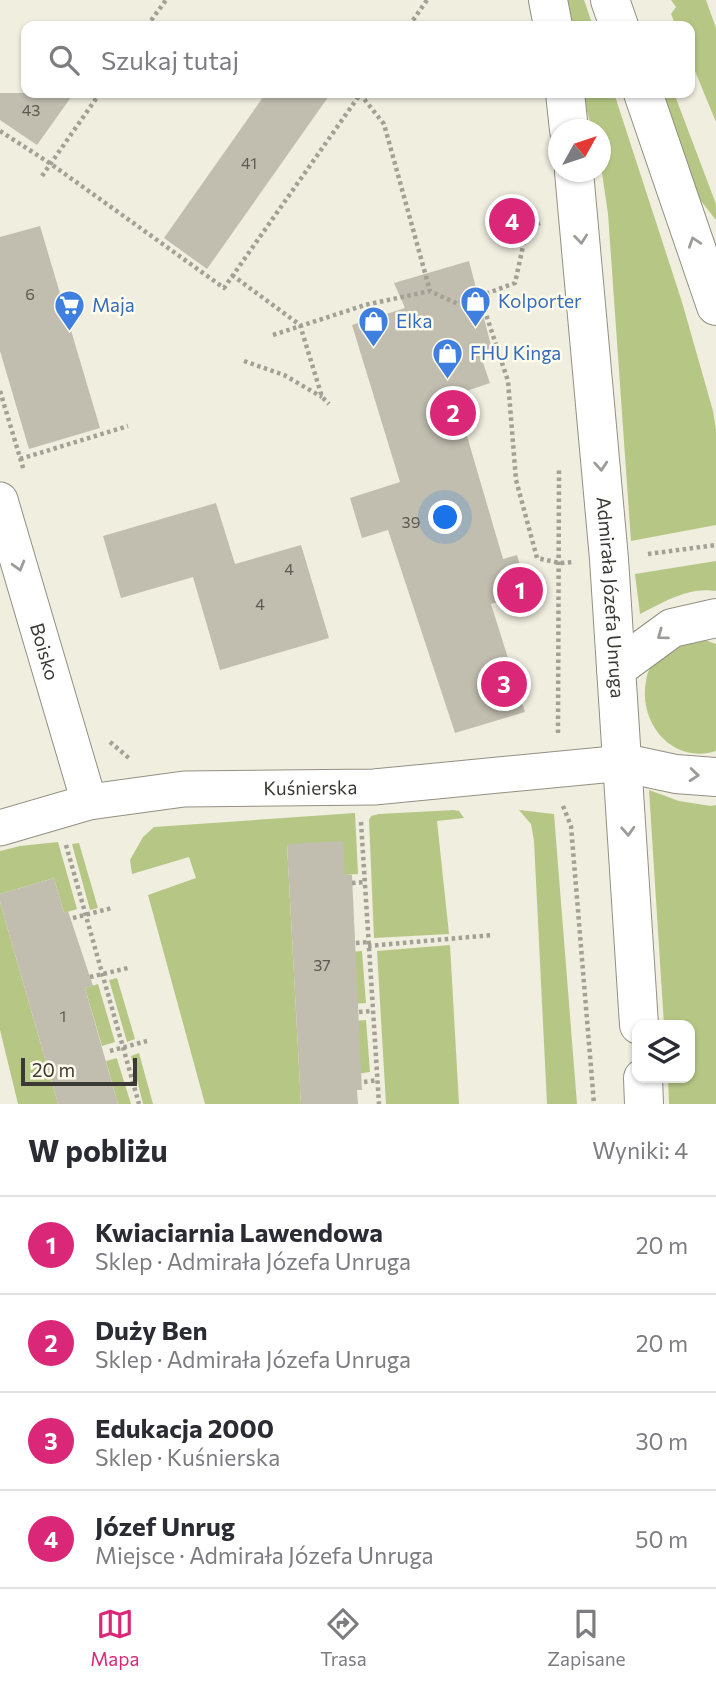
<!DOCTYPE html>
<html lang="pl">
<head>
<meta charset="utf-8">
<style>
  :root { --surface:#fff; --page:#f7f7f7; --text:#2b2b33; --muted:#7c7c81; --line:#e1e1e2; --accent:#db2777 }
  body { margin:0; font-family:Commissioner,sans-serif; background:var(--page); color:var(--text) }
  .controls { position:absolute; right:21px; bottom:21px; display:grid; overflow:hidden; border-radius:14px; box-shadow:0 2px 5px #0004 }
  .controls button { width:63px; height:63px; display:grid; place-items:center; padding:0; border:0; border-bottom:2px solid var(--line); background:var(--surface); color:var(--text); font:35px sans-serif }
  .compass { position:absolute; left:548px; top:119px; width:63px; height:63px; border-radius:50%; background:var(--surface); box-shadow:0 2px 5px #0004; rotate:50deg }
  .scale { position:absolute; left:21px; bottom:18px; width:116px; box-sizing:border-box; padding-left:7px; border:4px solid #3a3933; border-top:0; font-size:19px; line-height:24px; white-space:nowrap; color:#3a3933; -webkit-text-stroke:5px #fefbec; paint-order:stroke }
  .you { position:absolute; left:446px; top:518px; width:24px; height:24px; margin:-18px; border:5px solid #fff; border-radius:50%; background:#1a73e8; box-shadow:0 0 0 10px #1a73e833 }
  .badge { display:grid; place-items:center; width:46px; height:46px; border-radius:50%; background:var(--accent); color:#fff; font-size:23px; font-weight:700 }
  .pin { position:absolute; translate:-50% -50%; border:4px solid #fff; box-shadow:0 2px 7px #0006 }
  .list { margin:0; padding:0; list-style:none }
  h2 { display:flex; justify-content:space-between; align-items:center; height:91px; margin:0; padding:0 28px; font-size:30px }
  h2 small { font-size:23px; font-weight:400; color:var(--muted) }
  .list li { display:grid; grid-template-columns:46px 1fr auto; gap:21px; align-items:center; box-sizing:border-box; height:98px; padding:0 28px; border-top:2px solid var(--line) }
  .list b { display:block; font-size:26px; white-space:nowrap }
  .list p { margin:0; font-size:23px; white-space:nowrap; color:var(--muted) }
  .list em { font-size:23px; font-style:normal; color:var(--muted) }
  .icon { flex:none; width:38px; height:38px; fill:none; stroke:currentColor; stroke-width:2; stroke-linecap:round; stroke-linejoin:round }
  .map { position:relative; flex:none; width:716px; height:1104px; overflow:hidden }
  .search { position:absolute; background:var(--surface); box-shadow:0 2px 5px #0004; left:21px; right:21px; top:21px; height:77px; display:flex; align-items:center; gap:18px; box-sizing:border-box; padding:0 24px; border-radius:14px; color:var(--muted); font-size:26px }
  .sheet { height:483px; background:var(--surface) }
  nav { display:flex; justify-content:space-around; align-items:center; box-sizing:border-box; height:98px; border-top:2px solid var(--line); background:var(--surface); font-size:19px; color:var(--muted) }
  nav a { display:grid; justify-items:center; gap:4px }
  nav .on { color:var(--accent) }
  .map>svg:first-child { display:block }
  .green { fill:#b6c785 }
  .building { fill:#c1beb0 }
  .lines { fill:none; stroke-linecap:round; stroke-linejoin:round }
  .minor-casing { stroke:#929082; stroke-width:37 }
  .tertiary-casing { stroke:#929082; stroke-width:40 }
  .path { stroke:#a3a196; stroke-width:4.5; stroke-dasharray:3.5 3.5; stroke-linecap:butt }
  .minor { stroke:#fff; stroke-width:35 }
  .tertiary { stroke:#fff; stroke-width:38 }
  .oneway { stroke:#9c9c99 }
  .labels { text-anchor:middle; stroke-width:5; stroke-linejoin:round; paint-order:stroke }
  .number-label { font-size:16px; fill:#5c5a52 }
  .shop-label { font-size:19px; fill:#366cbe; stroke:#fefbec; text-anchor:start }
  .street-label { font-size:19px; fill:#3a3933; stroke:#fefbec }
</style>
</head>
<body>
<div class="map">
<svg width="716" height="1104" viewBox="0 0 716 1104">
  <rect width="100%" height="100%" fill="#f0eedf"/>
  <g class="green">
    <polygon points="561,0 584,0 593,26 566,26"/>
    <polygon points="671,0 706,0 716,28 716,122 690,59 690,26 676,26 671,14 676,7"/>
    <polygon points="582,93 614,93 682,302 713,411 716,430 716,525 631,541 608,214 601,166 600,130 592,129"/>
    <polygon points="658,93 674,93 716,204 716,220 697,196"/>
    <path d="M 716,561 L 716,591 C 687,587 665,602 640,614 L 635,574 Z"/>
    <path d="M 705,640 L 716,644 L 716,751 C 675,764 642,728 645,688 C 647,675 647,669 657,660 C 660,656 664,650 668,648 C 678,643 694,642 705,640 Z"/>
    <polygon points="649,790 679,801 711,806 716,805 716,1104 669,1104 668,1078 690,1078 690,1025 664,1025"/>
    <polygon points="454,810 459,811 464,818 437,821 449,934 374,938 369,820 371,816 379,814"/>
    <polygon points="519,810 554,814 577,1104 547,1104 534,841 531,824"/>
    <polygon points="355,813 358,874 345,875 287,845 301,1104 205,1104 148,895 196,878 189,857 132,874 130,860 143,837 154,827"/>
    <polygon points="58,842 77,909 64,913 54,878 0,894 0,851 20,846"/>
    <polygon points="79,843 98,908 90,910 72,844"/>
    <polygon points="0,902 58,1104 18,1104 0,1030"/>
    <polygon points="450,945 459,1104 386,1104 377,951"/>
    <polygon points="362,951 366,1003 352,1004 349,952"/>
    <polygon points="117,978 135,1039 127,1042 109,980"/>
    <polygon points="98,984 115,1042 102,1046 85,988"/>
    <polygon points="366,1020 370,1072 356,1074 353,1021"/>
    <polygon points="139,1053 153,1104 143,1104 131,1056"/>
    <polygon points="117,1058 117,1059 131,1104 118,1104 106,1061"/>
  </g>
  <g class="building">
    <polygon points="0,93 74,93 37,145 0,120"/>
    <polygon points="266,93 331,93 207,269 164,238"/>
    <polygon points="40,226 100,428 29,449 0,351 0,237"/>
    <polygon points="469,261 493,353 481,357 490,383 455,395 503,559 517,555 527,589 526,592 491,604 525,712 455,733 388,530 362,538 350,498 400,482 352,325 405,308 394,283"/>
    <polygon points="216,503 235,564 301,545 329,638 220,670 193,577 121,598 103,536"/>
    <polygon points="343,841 345,875 352,875 362,1090 357,1090 358,1104 301,1104 287,844"/>
    <polygon points="54,878 64,913 68,911 93,986 85,988 118,1104 58,1104 0,902 0,894"/>
  </g>
  <g class="lines">
    <defs>
      <g id="minor">
        <path id="s1" d="M 0,500 L 89,802"/>
        <path id="s2" d="M 0,828 L 89,802 L 184,789 L 374,787 L 624,763"/>
      </g>
      <g id="tertiary">
        <polyline points="548,0 553,26"/>
        <polyline points="610,0 619,26"/>
        <polyline points="565,93 569,130"/>
        <polyline points="643,93 716,306"/>
        <path id="s3" d="M 574,172 L 609,559 L 639,1025"/>
        <polyline points="616,669 672,628 716,618"/>
        <polyline points="624,763 676,774 716,777"/>
        <polyline points="643,1078 644,1104"/>
      </g>
    </defs>
    <use href="#minor" class="minor-casing"/>
    <use href="#tertiary" class="tertiary-casing"/>
    <g class="path">
      <polyline points="147,26 166,0"/>
      <polyline points="409,26 427,0"/>
      <polyline points="360,94 384,124 430,291"/>
      <polyline points="0,131 51,164 224,288 361,93"/>
      <polyline points="42,176 100,93"/>
      <polyline points="232,275 300,325 322,397 329,404"/>
      <polyline points="480,296 508,381 516,480 537,558 560,563 573,562"/>
      <polyline points="273,335 365,305 430,291 458,304 515,283 527,228 540,223"/>
      <polyline points="244,361 284,375 322,397"/>
      <polyline points="0,391 24,471"/>
      <polyline points="20,459 128,426"/>
      <polyline points="648,554 716,545"/>
      <polyline points="558,733 559,470"/>
      <polyline points="110,742 130,759"/>
      <polyline points="563,806 571,826 594,1104"/>
      <polyline points="361,822 379,1104"/>
      <polyline points="66,845 139,1104"/>
      <polyline points="352,883 365,882"/>
      <polyline points="73,918 112,908"/>
      <polyline points="356,943 368,942"/>
      <polyline points="368,946 493,935"/>
      <polyline points="90,977 128,968"/>
      <polyline points="359,1012 372,1011"/>
      <polyline points="110,1051 147,1041"/>
      <polyline points="364,1082 377,1080"/>
    </g>
    <use href="#minor" class="minor"/>
    <use href="#tertiary" class="tertiary"/>
  </g>
  <defs><path id="oneway-chevron" d="M-2-3.5L2.5 0L-2 3.5" fill="none" stroke-width="1.6" stroke-linecap="round" stroke-linejoin="round" transform="scale(1.75)"/></defs>
  <g class="oneway">
    <use href="#oneway-chevron" transform="translate(581 239) rotate(84)"/>
    <use href="#oneway-chevron" transform="translate(694 242) rotate(-109)"/>
    <use href="#oneway-chevron" transform="translate(601 466) rotate(86)"/>
    <use href="#oneway-chevron" transform="translate(19 566) rotate(74)"/>
    <use href="#oneway-chevron" transform="translate(662 635) rotate(144)"/>
    <use href="#oneway-chevron" transform="translate(694 775) rotate(5)"/>
    <use href="#oneway-chevron" transform="translate(628 831) rotate(87)"/>
  </g>
  <defs>
    <symbol id="shop-pin" viewBox="-11 -11 22 30"><path d="M0 17L-7.5 6A9.5 9.5 0 1 1 7.5 6Z" fill="#3f7fe0" stroke="#fefbec"/><path d="M-5-2.5h2.3a2.7 3.5 0 0 1 5.4 0H5L5.5 6h-11ZM-1.5-2.5h3a1.5 2.3 0 0 0-3 0Z" fill="#fff"/></symbol>
    <symbol id="supermarket-pin" viewBox="-11 -11 22 30"><path d="M0 17L-7.5 6A9.5 9.5 0 1 1 7.5 6Z" fill="#3f7fe0" stroke="#fefbec"/><path d="M-6-5.5h2.5l.6 2H6L4.5 2H-2.5L-4.4-4H-6ZM-1.5 3.2a1.3 1.3 0 1 0 .1 0ZM3 3.2a1.3 1.3 0 1 0 .1 0Z" fill="#fff"/></symbol>
  </defs>
  <g fill-rule="evenodd">
    <use href="#shop-pin" x="458" y="284" width="35" height="47"/>
    <use href="#supermarket-pin" x="52" y="288" width="35" height="47"/>
    <use href="#shop-pin" x="356" y="304" width="35" height="47"/>
    <use href="#shop-pin" x="430" y="336" width="35" height="47"/>
  </g>
  <g class="labels">
    <g class="number-label">
      <text x="31" y="116">43</text>
      <text x="249" y="169">41</text>
      <text x="30" y="300">6</text>
      <text x="411" y="528">39</text>
      <text x="289" y="575">4</text>
      <text x="260" y="610">4</text>
      <text x="322" y="971">37</text>
      <text x="63" y="1022">1</text>
    </g>
    <g class="shop-label">
      <text x="498" y="308">Kolporter</text>
      <text x="92" y="312">Maja</text>
      <text x="396" y="328">Elka</text>
      <text x="470" y="360">FHU Kinga</text>
    </g>
    <g class="street-label">
      <text dy="7" stroke="none"><textPath href="#s3" startOffset="427">Admirała Józefa Unruga</textPath></text>
      <text dy="7" stroke="none"><textPath href="#s1" startOffset="158">Boisko</textPath></text>
      <text dy="7" stroke="none"><textPath href="#s2" startOffset="315">Kuśnierska</textPath></text>
    </g>
  </g>
</svg>
<div class="controls">
<button><svg class="icon" aria-label="layers" viewBox="0 0 24 24"><path d="M12 4l9 5-9 5-9-5zM3 14l9 5 9-5"/></svg></button>
</div>
<svg class="compass" viewBox="-18 -18 36 36"><path d="M0-13l5 13h-10z" fill="#e53935"/><path d="M0 13l5-13h-10z" fill="#7c7c81"/></svg>
<div class="scale">20 m</div>
<div class="you"></div>
<div class="pin badge" style="left:520px;top:590px">1</div>
<div class="pin badge" style="left:453px;top:413px">2</div>
<div class="pin badge" style="left:504px;top:684px">3</div>
<div class="pin badge" style="left:512px;top:221px">4</div>
<div class="search"><svg class="icon" aria-label="search" viewBox="0 0 24 24"><circle cx="10" cy="10" r="6"/><path d="M15 15l6 6"/></svg>Szukaj tutaj</div>
</div>
<section class="sheet">
<h2>W pobliżu<small>Wyniki: 4</small></h2>
<ul class="list">
<li><span class="badge">1</span><div><b>Kwiaciarnia Lawendowa</b><p>Sklep · Admirała Józefa Unruga</p></div><em>20 m</em></li>
<li><span class="badge">2</span><div><b>Duży Ben</b><p>Sklep · Admirała Józefa Unruga</p></div><em>20 m</em></li>
<li><span class="badge">3</span><div><b>Edukacja 2000</b><p>Sklep · Kuśnierska</p></div><em>30 m</em></li>
<li><span class="badge">4</span><div><b>Józef Unrug</b><p>Miejsce · Admirała Józefa Unruga</p></div><em>50 m</em></li>
</ul>
</section>
<nav>
<a class="on"><svg class="icon" aria-label="map" viewBox="0 0 24 24"><path d="M3 6l6-2 6 2 6-2v14l-6 2-6-2-6 2zM9 4v14M15 6v14"/></svg>Mapa</a>
<a><svg class="icon" aria-label="directions" viewBox="0 0 24 24"><path d="M12 3l9 9-9 9-9-9zM9 14v-3h6M13 9l2 2-2 2"/></svg>Trasa</a>
<a><svg class="icon" aria-label="saved" viewBox="0 0 24 24"><path d="M7 4h10v16l-5-4-5 4z"/></svg>Zapisane</a>
</nav>
</body>
</html>
